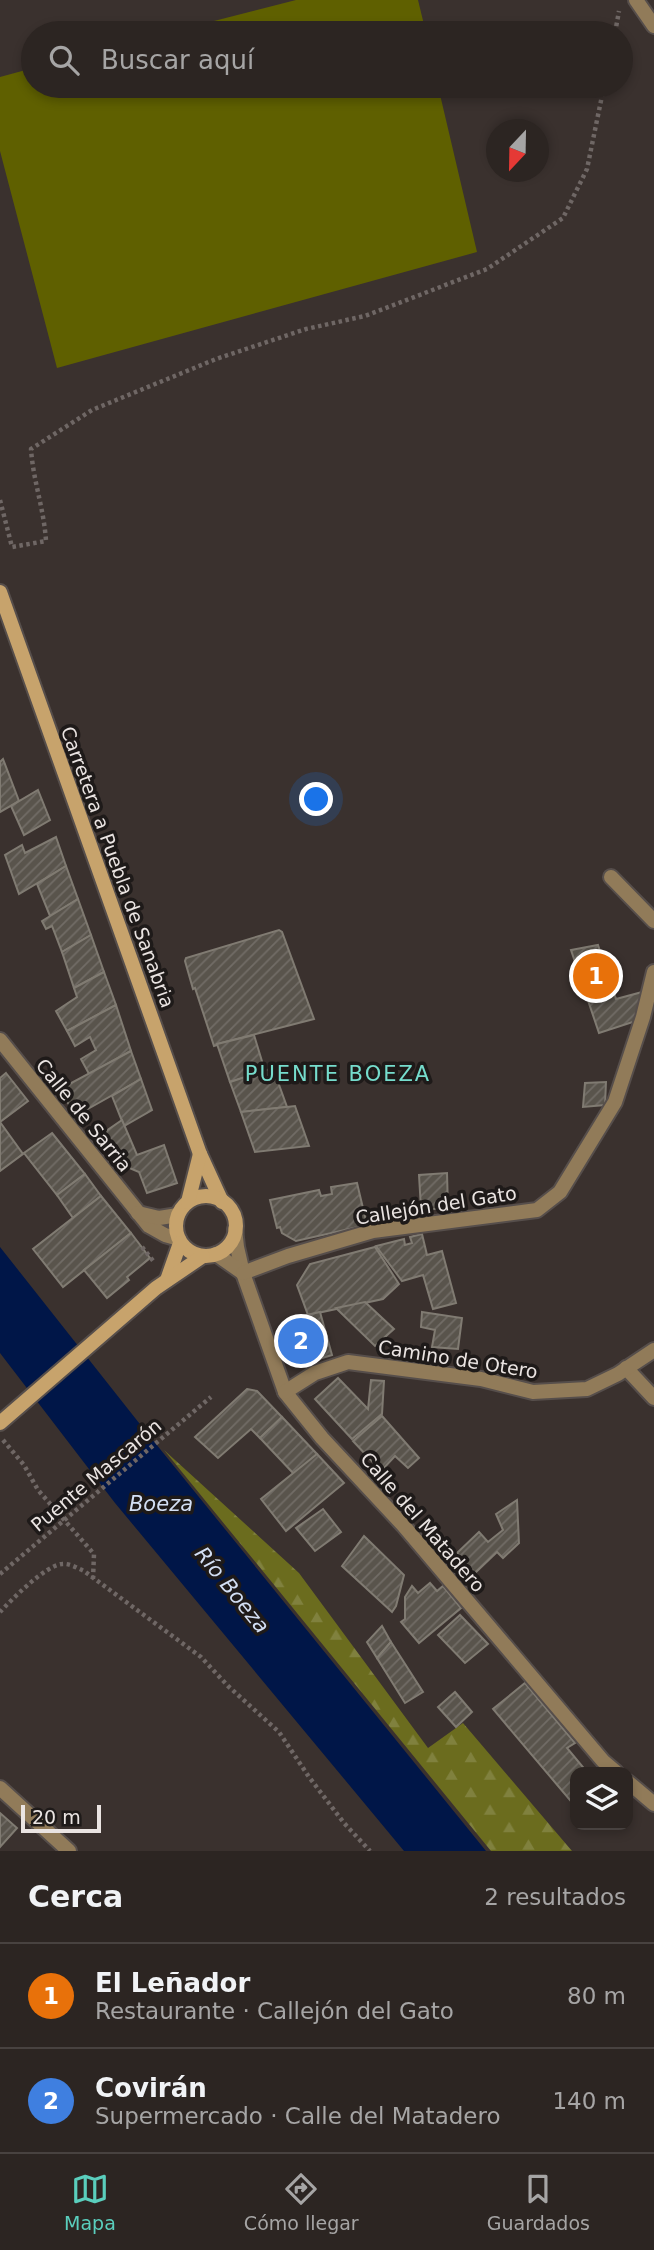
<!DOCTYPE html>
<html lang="es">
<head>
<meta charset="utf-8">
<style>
  :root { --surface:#2c2522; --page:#38312f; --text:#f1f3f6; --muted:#a6a5a5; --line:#484240; --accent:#5acebd }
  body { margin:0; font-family:"DejaVu Sans",sans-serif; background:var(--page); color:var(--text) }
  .controls { position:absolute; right:21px; bottom:21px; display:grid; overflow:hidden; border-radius:14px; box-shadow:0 4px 10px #0003 }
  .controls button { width:63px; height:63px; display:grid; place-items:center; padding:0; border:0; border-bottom:2px solid var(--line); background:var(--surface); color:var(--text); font:35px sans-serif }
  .compass { position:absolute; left:486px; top:119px; width:63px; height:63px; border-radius:50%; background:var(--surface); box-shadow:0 4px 10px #0003; rotate:202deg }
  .scale { position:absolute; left:21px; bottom:18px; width:80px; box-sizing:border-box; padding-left:7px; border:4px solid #eae4e2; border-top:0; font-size:19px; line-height:24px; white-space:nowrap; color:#eae4e2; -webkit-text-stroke:5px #1e1a19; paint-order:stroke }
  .you { position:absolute; left:317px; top:800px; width:24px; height:24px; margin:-18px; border:5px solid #fff; border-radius:50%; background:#1a73e8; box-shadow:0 0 0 10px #1a73e833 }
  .badge { display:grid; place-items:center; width:46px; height:46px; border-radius:50%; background:var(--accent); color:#fff; font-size:23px; font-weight:700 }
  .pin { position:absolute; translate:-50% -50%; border:4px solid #fff; box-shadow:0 2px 7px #0006 }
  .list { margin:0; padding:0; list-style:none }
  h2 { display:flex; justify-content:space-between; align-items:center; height:91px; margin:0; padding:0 28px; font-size:30px }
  h2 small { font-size:23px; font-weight:400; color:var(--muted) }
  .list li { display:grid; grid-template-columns:46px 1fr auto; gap:21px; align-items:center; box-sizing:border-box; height:105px; padding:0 28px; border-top:2px solid var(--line) }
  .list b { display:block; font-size:26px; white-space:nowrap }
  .list p { margin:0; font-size:23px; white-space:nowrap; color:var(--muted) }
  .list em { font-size:23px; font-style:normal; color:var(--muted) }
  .icon { flex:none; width:38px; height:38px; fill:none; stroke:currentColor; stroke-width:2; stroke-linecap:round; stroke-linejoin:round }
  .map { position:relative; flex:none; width:654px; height:1851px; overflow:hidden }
  .search { position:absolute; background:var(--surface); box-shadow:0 4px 10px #0003; left:21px; right:21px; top:21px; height:77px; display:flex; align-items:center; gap:18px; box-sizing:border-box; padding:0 24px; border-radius:38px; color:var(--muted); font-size:26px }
  .sheet { height:301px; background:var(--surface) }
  nav { display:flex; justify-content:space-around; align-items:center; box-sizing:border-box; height:98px; border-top:2px solid var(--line); background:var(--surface); font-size:19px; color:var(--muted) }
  nav a { display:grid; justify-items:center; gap:4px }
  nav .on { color:var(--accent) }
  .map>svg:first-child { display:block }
  .forest { fill:url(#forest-firs) }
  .park { fill:#5f6000 }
  .water { fill:#001648 }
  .building { fill:url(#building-hatch); stroke:#807b72; stroke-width:2 }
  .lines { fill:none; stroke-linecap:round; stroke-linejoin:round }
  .street-casing { stroke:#564e4b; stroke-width:18 }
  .secondary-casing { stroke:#564e4b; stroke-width:18 }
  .path { stroke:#6f6765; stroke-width:4.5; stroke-dasharray:3.5 3.5; stroke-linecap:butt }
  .street { stroke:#917b59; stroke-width:14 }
  .secondary { stroke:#c7a36c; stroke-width:14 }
  .path-bridge { stroke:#6f6765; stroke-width:4.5; stroke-dasharray:3.5 3.5; stroke-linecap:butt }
  .labels { text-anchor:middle; stroke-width:7; stroke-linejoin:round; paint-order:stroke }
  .street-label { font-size:19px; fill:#eae4e2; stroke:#1e1a19 }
  .neighbourhood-label { font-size:21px; letter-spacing:2px; fill:#76ddcd; stroke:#1e1a19 }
  .water-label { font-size:21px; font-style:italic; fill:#d3dff4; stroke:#1e1a19 }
</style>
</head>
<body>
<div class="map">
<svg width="654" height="1851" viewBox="0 0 654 1851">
  <defs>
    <pattern id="forest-firs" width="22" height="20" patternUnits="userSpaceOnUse" patternTransform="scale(1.75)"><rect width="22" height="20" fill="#6b6c1e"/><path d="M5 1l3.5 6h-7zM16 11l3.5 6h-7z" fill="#80813e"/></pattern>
    <pattern id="building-hatch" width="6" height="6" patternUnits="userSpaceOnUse" patternTransform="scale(1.75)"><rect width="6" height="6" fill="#59544c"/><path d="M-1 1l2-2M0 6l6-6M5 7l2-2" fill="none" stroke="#716c66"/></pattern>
  </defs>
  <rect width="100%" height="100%" fill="#3a312e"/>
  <polygon class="forest" points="164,1450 299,1573 428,1748 463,1723 572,1851 491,1851"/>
  <g class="park">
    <polygon points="296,0 418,0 426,33 167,33"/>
    <polygon points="33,68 33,86 438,86 477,252 57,368 0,151 0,77"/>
  </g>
  <polygon class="water" points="0,1247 143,1428 486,1851 404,1851 115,1503 0,1353"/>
  <g class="building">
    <polygon points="3,759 19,801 0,812 0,762"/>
    <polygon points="38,790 50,820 24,835 11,806"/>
    <polygon points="56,837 66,866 19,894 5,855 22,845 25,853"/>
    <polygon points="66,866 78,899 50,916 37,884"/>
    <polygon points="78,899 91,935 62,952 52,926 46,929 42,921"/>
    <polygon points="279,930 282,932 314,1019 217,1044 217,1045 214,1046 195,988 193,989 185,961 186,958"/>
    <polygon points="91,935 104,972 74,988 62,952"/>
    <polygon points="598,945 616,999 646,991 639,1020 599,1033 571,950"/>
    <polygon points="104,972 116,1005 67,1031 56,1011 77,997 74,988"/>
    <polygon points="116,1005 131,1051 89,1074 81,1059 96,1050 90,1037 75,1046 67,1031"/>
    <polygon points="254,1035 265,1071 230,1082 217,1044"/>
    <polygon points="131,1051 141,1079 77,1115 58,1090"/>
    <polygon points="273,1068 287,1107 241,1112 230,1082"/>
    <polygon points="6,1073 28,1101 0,1122 0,1078"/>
    <polygon points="141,1079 152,1110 124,1126 112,1096"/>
    <polygon points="606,1082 605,1105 583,1107 585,1083"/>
    <polygon points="295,1106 309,1146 255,1152 241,1112"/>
    <polygon points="122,1120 137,1155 164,1145 177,1183 147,1193 139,1172 115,1162 96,1138"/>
    <polygon points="0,1122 23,1154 0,1171"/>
    <polygon points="52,1133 85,1174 57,1195 24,1153"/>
    <polygon points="447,1173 448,1209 421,1209 419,1175"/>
    <polygon points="85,1174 101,1196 73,1218 57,1195"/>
    <polygon points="357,1183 367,1225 296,1241 282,1233 280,1227 277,1228 270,1200 319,1190 321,1196 332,1194 331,1187"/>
    <polygon points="101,1196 131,1233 63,1287 33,1249"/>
    <polygon points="131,1233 150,1258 127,1277 129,1280 107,1298 84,1270"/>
    <polygon points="422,1234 427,1255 442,1251 456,1303 433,1309 423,1275 402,1281 376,1246 404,1239 405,1245 412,1243 410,1237"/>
    <polygon points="375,1247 399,1284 383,1299 308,1315 297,1285 310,1264"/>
    <polygon points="365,1302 394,1329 375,1346 336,1308"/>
    <polygon points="320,1312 332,1355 302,1364 289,1319"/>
    <polygon points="422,1312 462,1318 458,1349 432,1347 435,1330 421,1327"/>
    <polygon points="338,1378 368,1409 371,1380 384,1381 382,1414 352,1439 315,1399"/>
    <polygon points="247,1389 257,1391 282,1417 260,1438 251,1429 218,1458 195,1437"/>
    <polygon points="382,1416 419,1458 408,1468 395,1456 381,1471 353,1441"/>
    <polygon points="282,1417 317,1454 294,1474 260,1438"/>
    <polygon points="317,1454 344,1483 286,1531 261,1499"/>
    <polygon points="517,1500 519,1543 503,1558 497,1552 475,1573 457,1553 479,1532 488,1542 503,1530 496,1514"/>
    <polygon points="323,1509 341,1532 315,1551 296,1528"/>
    <polygon points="364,1536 404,1575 396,1606 392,1612 342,1566"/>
    <polygon points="430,1583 437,1591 443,1586 461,1608 419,1643 401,1622 405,1619 405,1597 412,1586 418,1593"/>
    <polygon points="460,1615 488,1644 465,1663 438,1635"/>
    <polygon points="382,1626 391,1642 377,1658 367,1642"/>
    <polygon points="391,1642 423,1692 405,1703 377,1658"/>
    <polygon points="525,1683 575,1743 567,1748 587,1772 575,1772 575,1806 493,1709"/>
    <polygon points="455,1692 472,1712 456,1727 438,1707"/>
    <polygon points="0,1813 17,1828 0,1847"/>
  </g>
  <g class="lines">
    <defs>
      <g id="street">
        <polyline points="636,0 654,26"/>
        <polyline points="611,877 654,921"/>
        <polyline points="0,1040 149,1226 165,1235 179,1239"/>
        <polyline points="138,1213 159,1218 178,1215"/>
        <polyline points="235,1229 237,1247 243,1273 285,1392 322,1438 403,1525 603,1761 616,1772"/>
        <polyline points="216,1254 243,1273"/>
        <polyline points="243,1273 288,1256 373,1231 537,1210 560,1192 615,1102 643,1017 654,972"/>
        <polyline points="626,1368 654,1398"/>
        <polyline points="285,1392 315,1373 348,1362 481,1379 533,1392 587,1389 618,1374 654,1350"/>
        <polyline points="628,1782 654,1804"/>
        <polyline points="0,1788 69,1851"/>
      </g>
      <g id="secondary">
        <polyline points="0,592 200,1154 222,1202"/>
        <circle cx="206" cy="1226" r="30"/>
        <polyline points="188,1202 200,1154"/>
        <polyline points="167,1280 180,1243"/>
        <polyline points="0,1423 156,1288 203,1256"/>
      </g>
    </defs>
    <use href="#street" class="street-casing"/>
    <use href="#secondary" class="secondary-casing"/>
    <g class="path">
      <polyline points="615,33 619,11"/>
      <path d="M 0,500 L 12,547 L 46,541 C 44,509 33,480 31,449 L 92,410 L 216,359 L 306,329 L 365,316 L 487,269 L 563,218 L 587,169 L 604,86"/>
      <polyline points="142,1247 154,1262"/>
      <polyline points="3,1440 24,1465 38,1490 94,1554 93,1579"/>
      <path d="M 0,1612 C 12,1599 46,1565 62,1564 C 69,1563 77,1568 84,1571 L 201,1657 L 228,1686 L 279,1732 L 309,1777 L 344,1823 L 370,1851"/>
    </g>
    <use href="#street" class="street"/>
    <use href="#secondary" class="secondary"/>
    <polyline class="path-bridge" points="0,1574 211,1397"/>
  </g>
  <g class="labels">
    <g class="street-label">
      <text transform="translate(118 867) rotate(70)" y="7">Carretera a Puebla de Sanabria</text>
      <text transform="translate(84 1115) rotate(51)" y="7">Calle de Sarria</text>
      <text transform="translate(436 1205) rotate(-9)" y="7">Callejón del Gato</text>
      <text transform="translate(458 1359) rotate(9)" y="7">Camino de Otero</text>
      <text transform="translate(96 1475) rotate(-40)" y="7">Puente Mascarón</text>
      <text transform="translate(423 1522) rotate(49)" y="7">Calle del Matadero</text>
    </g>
    <g class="neighbourhood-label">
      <text x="338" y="1081">PUENTE BOEZA</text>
    </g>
    <g class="water-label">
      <text x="161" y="1511">Boeza</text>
      <text transform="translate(232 1590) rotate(51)" y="7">Río Boeza</text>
    </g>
  </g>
</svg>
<div class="controls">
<button><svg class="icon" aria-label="layers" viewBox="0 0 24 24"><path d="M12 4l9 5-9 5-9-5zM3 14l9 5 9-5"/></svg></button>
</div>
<svg class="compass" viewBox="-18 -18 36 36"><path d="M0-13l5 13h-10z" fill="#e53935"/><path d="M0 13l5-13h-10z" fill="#a6a5a5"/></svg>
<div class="scale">20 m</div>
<div class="you"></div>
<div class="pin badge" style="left:596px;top:976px;background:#e8710a">1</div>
<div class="pin badge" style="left:301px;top:1341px;background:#3f7fe0">2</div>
<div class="search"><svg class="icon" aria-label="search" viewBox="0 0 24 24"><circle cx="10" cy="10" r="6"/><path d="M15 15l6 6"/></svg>Buscar aquí</div>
</div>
<section class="sheet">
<h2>Cerca<small>2 resultados</small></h2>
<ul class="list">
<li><span class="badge" style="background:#e8710a">1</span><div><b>El Leñador</b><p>Restaurante · Callejón del Gato</p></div><em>80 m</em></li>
<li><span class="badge" style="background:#3f7fe0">2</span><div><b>Covirán</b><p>Supermercado · Calle del Matadero</p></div><em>140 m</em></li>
</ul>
</section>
<nav>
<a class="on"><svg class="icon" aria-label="map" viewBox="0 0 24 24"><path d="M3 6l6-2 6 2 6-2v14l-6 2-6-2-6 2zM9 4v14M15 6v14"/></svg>Mapa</a>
<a><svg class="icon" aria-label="directions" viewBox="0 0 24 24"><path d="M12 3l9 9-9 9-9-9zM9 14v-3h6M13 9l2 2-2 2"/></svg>Cómo llegar</a>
<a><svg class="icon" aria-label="saved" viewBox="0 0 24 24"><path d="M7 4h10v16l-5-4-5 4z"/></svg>Guardados</a>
</nav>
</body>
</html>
